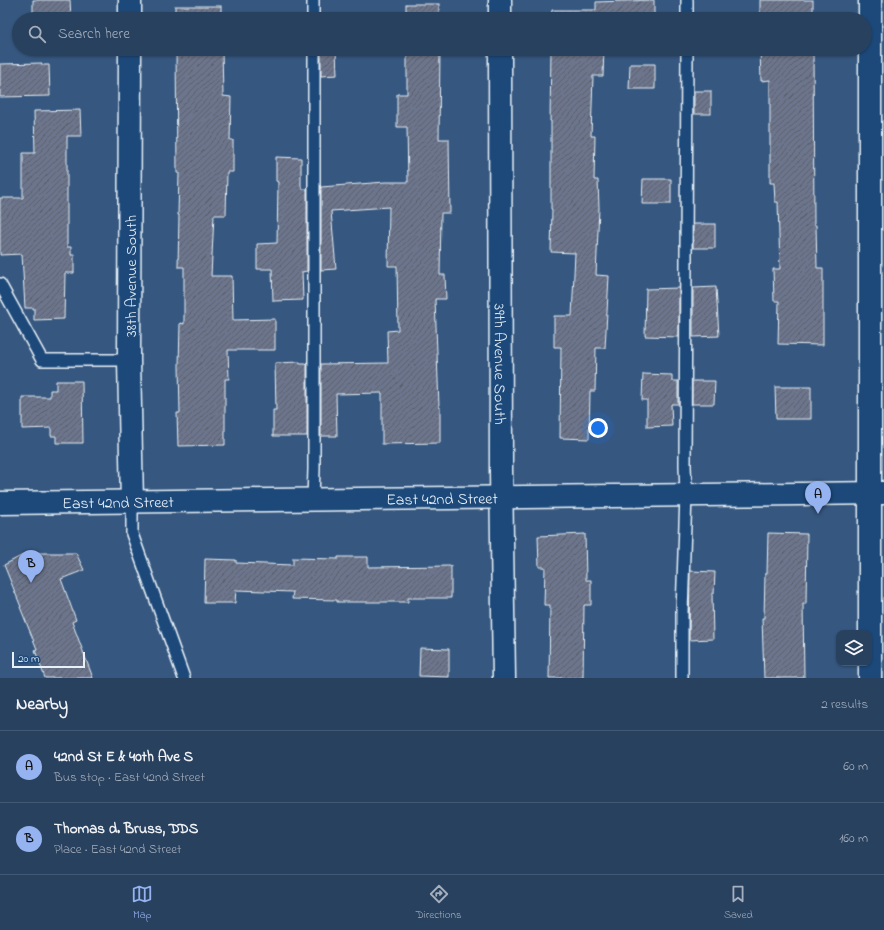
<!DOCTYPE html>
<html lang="en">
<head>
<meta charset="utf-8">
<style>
  :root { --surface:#28415f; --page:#304865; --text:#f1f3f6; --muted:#a5afbd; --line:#445a74; --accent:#95b2f1 }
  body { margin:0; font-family:"Indie Flower",sans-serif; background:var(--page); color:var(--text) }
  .controls { position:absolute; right:12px; bottom:12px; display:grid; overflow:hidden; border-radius:8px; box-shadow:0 1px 3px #0004 }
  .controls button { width:36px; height:36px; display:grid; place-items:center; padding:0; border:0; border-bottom:1px solid var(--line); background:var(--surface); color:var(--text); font:20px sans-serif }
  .scale { position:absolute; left:12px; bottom:10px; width:73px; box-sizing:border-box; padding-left:4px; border:2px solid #e8f1f8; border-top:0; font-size:11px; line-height:14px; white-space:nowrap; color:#e8f1f8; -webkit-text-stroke:3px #1f4a7a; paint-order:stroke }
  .you { position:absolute; left:598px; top:428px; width:14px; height:14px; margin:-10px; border:3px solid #fff; border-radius:50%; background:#1a73e8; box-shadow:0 0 0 6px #1a73e833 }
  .badge { display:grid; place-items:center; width:26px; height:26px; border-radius:50%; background:var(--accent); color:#111; font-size:13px; font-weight:700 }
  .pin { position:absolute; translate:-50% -33px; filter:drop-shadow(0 1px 2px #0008) }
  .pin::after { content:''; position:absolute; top:21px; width:14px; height:12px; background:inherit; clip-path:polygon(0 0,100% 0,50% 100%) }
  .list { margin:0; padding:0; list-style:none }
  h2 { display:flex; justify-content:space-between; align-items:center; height:52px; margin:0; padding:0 16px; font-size:17px }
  h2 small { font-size:13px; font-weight:400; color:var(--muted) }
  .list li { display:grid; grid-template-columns:26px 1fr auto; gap:12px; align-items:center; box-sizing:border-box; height:72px; padding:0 16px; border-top:1px solid var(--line) }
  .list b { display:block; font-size:15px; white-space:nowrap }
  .list p { margin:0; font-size:13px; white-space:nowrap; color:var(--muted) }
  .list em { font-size:13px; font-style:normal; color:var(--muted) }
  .icon { flex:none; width:22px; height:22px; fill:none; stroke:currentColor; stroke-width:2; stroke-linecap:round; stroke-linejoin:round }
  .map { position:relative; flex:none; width:884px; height:678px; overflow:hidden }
  .search { position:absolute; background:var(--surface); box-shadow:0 1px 3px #0004; left:12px; right:12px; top:12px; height:44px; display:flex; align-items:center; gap:10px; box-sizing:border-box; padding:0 14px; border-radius:22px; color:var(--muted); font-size:15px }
  .sheet { height:196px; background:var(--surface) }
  nav { display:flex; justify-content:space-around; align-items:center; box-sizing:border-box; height:56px; border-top:1px solid var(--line); background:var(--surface); font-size:11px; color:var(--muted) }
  nav a { display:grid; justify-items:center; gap:2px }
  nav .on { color:var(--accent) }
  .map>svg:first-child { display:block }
  .building { fill:url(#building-hatch); stroke:#e8f1f8 }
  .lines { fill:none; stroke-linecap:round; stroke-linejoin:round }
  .lane-casing { stroke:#e8f1f8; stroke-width:14 }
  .street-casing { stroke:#e8f1f8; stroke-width:25 }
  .secondary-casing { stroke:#e8f1f8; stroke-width:25 }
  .lane { stroke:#1f4a7a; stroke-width:11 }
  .street { stroke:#1f4a7a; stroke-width:22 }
  .secondary { stroke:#1f4a7a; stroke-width:22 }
  .labels { text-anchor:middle; stroke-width:3; stroke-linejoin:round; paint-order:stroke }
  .street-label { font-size:16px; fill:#e8f1f8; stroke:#1f4a7a }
</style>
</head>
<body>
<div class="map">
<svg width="884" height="678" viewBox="0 0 884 678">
  <defs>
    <pattern id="building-hatch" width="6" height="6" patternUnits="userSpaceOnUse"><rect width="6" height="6" fill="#6c758c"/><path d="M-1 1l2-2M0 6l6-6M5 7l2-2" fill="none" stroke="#595e6b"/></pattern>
  </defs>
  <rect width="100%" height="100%" fill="#36577f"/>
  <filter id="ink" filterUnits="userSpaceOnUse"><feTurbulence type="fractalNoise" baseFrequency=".025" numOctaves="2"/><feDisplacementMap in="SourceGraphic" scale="8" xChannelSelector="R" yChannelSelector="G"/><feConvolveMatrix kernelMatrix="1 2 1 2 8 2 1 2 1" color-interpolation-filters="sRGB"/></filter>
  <g filter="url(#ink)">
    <g class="building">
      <polygon points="33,0 70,0 71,19 33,19"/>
      <polygon points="654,0 654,19 551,19 552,10 596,10 596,2"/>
      <rect x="760" y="0" width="53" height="19"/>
      <rect x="406" y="4" width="33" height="15"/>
      <rect x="175" y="6" width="46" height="13"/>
      <polygon points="176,49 222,49 223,96 231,97 230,140 233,140 233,172 227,172 226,215 214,215 211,276 232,276 233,320 275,319 275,350 228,350 229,379 225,379 225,445 178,446 177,413 180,413 179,366 180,323 184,324 184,267 178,267 179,215 178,215 179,173 177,173"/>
      <polygon points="407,49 440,49 439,139 449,139 450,213 441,213 440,275 445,275 446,299 435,299 439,407 440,407 440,443 382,444 382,393 336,394 337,436 321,436 321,364 388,363 387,331 398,330 397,266 388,266 389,207 331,211 336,269 321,270 321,187 385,182 408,182 407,127 397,127 397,94 407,94"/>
      <polygon points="551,49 604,49 603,76 593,76 591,136 595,136 594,180 598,180 599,208 596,275 609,276 605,348 596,348 595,391 590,391 589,439 560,438 561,347 554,347 554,316 572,316 575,253 551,252 552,209 551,209 551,121 550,121"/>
      <polygon points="760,49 813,49 814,225 816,225 817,268 823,268 823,345 778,344 779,301 774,301 773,269 780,269 778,202 775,202 774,183 770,183 770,80 761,81"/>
      <polygon points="321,50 336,50 337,75 321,76"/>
      <polygon points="42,63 42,65 49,65 50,96 0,97 0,64"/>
      <polygon points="630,64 655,64 655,89 629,89"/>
      <rect x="694" y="91" width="17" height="23"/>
      <polygon points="80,110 81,136 67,136 67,247 71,247 71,255 74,255 74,273 65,273 64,319 34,320 34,308 25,308 22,254 0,255 0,198 23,198 23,153 35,153 34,111"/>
      <polygon points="276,157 301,158 301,186 302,189 307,189 307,271 302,272 303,300 273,301 272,269 257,269 257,244 277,243 278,182 276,181"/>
      <polygon points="643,179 671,179 671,204 642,204"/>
      <rect x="693" y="224" width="22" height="24"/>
      <polygon points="716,287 719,336 693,337 693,288"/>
      <polygon points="679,288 679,337 645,336 646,289"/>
      <polygon points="300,362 300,364 307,364 307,436 273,436 273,410 276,410 275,363"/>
      <polygon points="643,374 672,375 672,381 678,381 678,404 671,404 672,426 647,427 647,400 642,400"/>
      <polygon points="56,381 82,381 83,443 56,443 56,436 51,436 51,428 22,429 22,397 50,397 50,390 56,390"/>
      <polygon points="692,381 715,381 714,404 692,404"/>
      <polygon points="775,387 811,387 811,419 776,419"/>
      <polygon points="768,533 807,534 806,604 803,604 804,678 764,678 762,618 764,618 765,574 767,574"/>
      <polygon points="585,534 586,580 591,580 591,605 584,605 583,678 549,678 550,605 544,605 545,567 539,567 538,536"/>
      <polygon points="33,553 76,553 84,570 61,579 76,620 72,622 93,678 45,678 35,650 37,649 20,607 21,607 4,565 21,556"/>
      <polygon points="338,557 368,557 368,567 451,566 451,598 408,598 408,602 337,602 337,600 292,599 293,592 236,590 235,603 204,603 205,559 236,560 236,563 293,565 293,558 338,559"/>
      <polygon points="690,571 715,572 714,594 712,593 713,639 689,640"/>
      <polygon points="420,648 449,649 449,677 419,676"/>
    </g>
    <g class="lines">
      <defs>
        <g id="lane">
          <polyline points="313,0 313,19"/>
          <polyline points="687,19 687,0"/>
          <polyline points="0,284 42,360 129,360"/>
          <polyline points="313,500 314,469 314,49"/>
          <polyline points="132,503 132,534 184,678"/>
          <polyline points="682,678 682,612 686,495 685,465 687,49"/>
        </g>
        <g id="street">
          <polyline points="500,0 500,19"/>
          <polyline points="870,0 870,678"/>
          <polyline points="130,19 130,0"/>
          <polyline points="130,49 129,360 132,503"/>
          <path id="s1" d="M 500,49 L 501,470 L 504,678"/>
        </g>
        <g id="secondary">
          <path id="s2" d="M 0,503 L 884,493"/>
        </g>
      </defs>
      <use href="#lane" class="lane-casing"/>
      <use href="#street" class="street-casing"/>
      <use href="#secondary" class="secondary-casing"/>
      <use href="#lane" class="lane"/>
      <use href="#street" class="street"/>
      <use href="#secondary" class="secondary"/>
    </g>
  </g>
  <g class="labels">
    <g class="street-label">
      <text transform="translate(130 276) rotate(-90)" y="6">38th Avenue South</text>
      <text dy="6" stroke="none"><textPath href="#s1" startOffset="315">39th Avenue South</textPath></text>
      <text dy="6" stroke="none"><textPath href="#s2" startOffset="442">East 42nd Street</textPath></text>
      <text dy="6" stroke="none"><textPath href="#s2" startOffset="118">East 42nd Street</textPath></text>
    </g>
  </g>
</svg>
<div class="controls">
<button><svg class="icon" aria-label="layers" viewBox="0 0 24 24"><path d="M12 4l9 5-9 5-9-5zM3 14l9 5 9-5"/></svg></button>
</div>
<div class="scale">20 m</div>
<div class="you"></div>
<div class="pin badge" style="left:818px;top:514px">A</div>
<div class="pin badge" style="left:31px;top:583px">B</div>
<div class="search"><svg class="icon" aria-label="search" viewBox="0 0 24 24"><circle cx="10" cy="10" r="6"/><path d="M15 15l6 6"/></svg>Search here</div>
</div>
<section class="sheet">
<h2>Nearby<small>2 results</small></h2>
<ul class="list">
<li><span class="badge">A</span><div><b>42nd St E &amp; 40th Ave S</b><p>Bus stop · East 42nd Street</p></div><em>60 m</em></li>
<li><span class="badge">B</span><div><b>Thomas d. Bruss, DDS</b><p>Place · East 42nd Street</p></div><em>160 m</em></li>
</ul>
</section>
<nav>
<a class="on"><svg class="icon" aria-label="map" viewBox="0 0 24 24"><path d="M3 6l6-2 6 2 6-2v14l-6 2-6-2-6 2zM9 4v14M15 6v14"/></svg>Map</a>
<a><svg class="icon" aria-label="directions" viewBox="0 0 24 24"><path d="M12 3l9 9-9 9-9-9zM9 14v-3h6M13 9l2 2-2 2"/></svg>Directions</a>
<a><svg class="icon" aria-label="saved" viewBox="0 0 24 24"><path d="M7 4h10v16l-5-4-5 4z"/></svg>Saved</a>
</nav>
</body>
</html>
